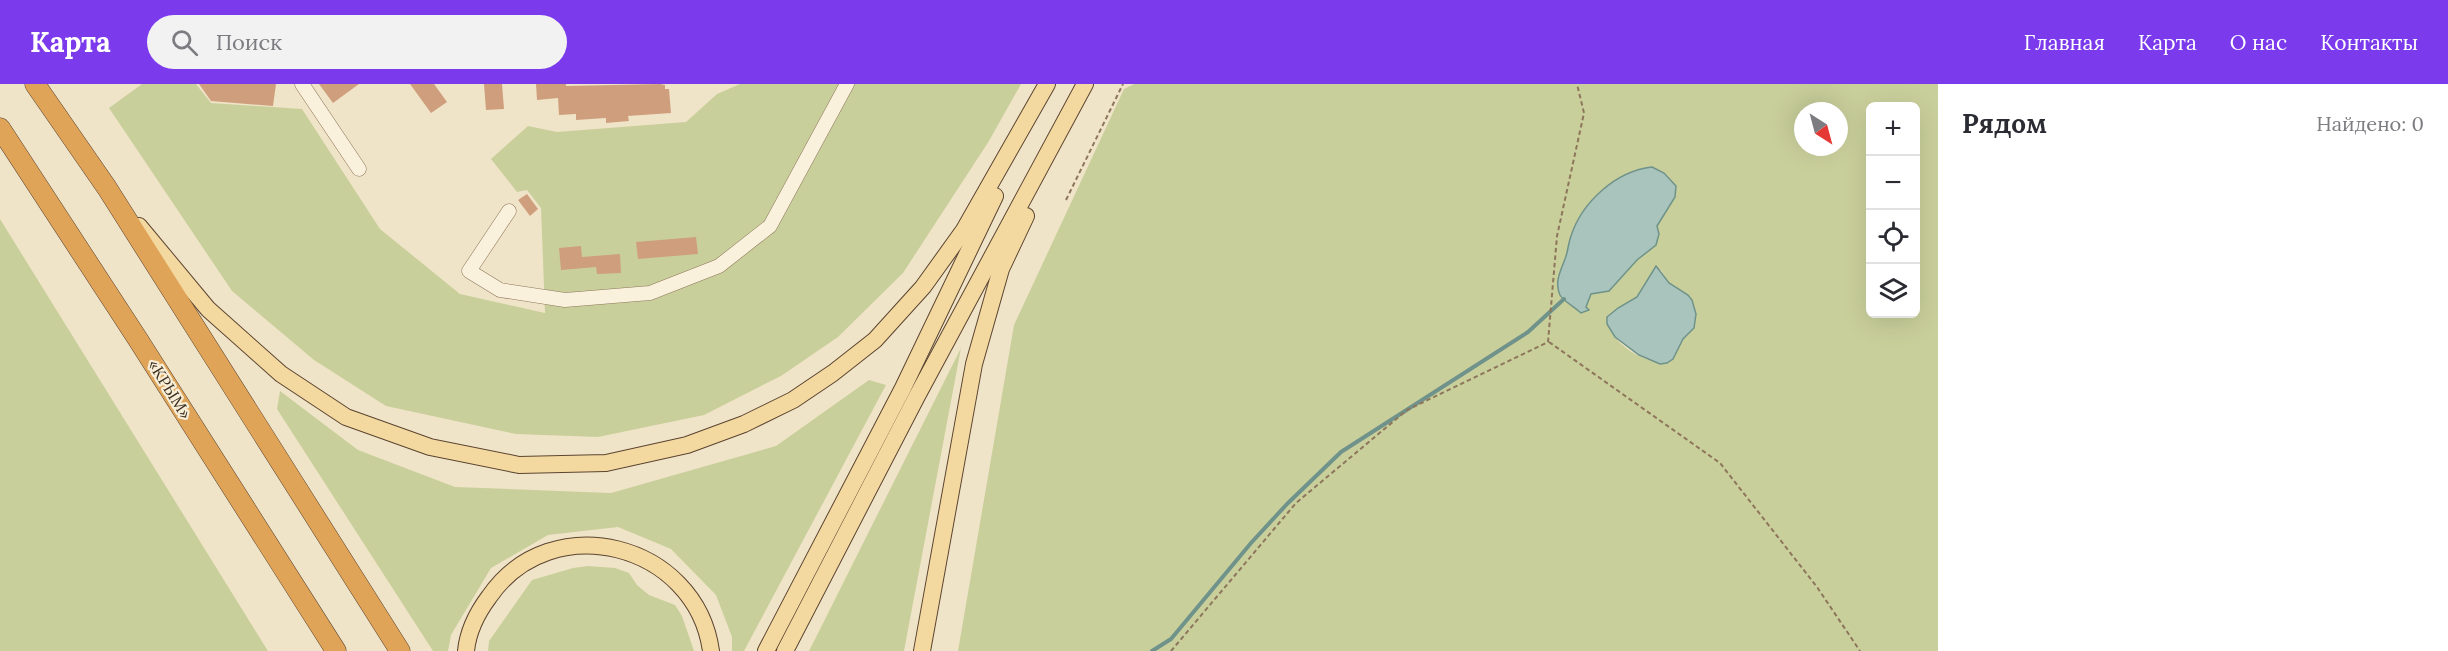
<!DOCTYPE html>
<html lang="ru">
<head>
<meta charset="utf-8">
<style>
  :root { --surface:#fff; --page:#f2f2f3; --text:#2b2b33; --muted:#7c7c81; --line:#e1e1e2; --accent:#7c3aed }
  body { margin:0; font-family:Lora,serif; background:var(--page); color:var(--text) }
  .controls { position:absolute; right:18px; top:18px; display:grid; overflow:hidden; border-radius:9px; box-shadow:0 6px 24px #0002 }
  .controls button { width:54px; height:54px; display:grid; place-items:center; padding:0; border:0; border-bottom:2px solid var(--line); background:var(--surface); color:var(--text); font:30px sans-serif }
  .compass { position:absolute; left:1794px; top:18px; width:54px; height:54px; border-radius:50%; background:var(--surface); box-shadow:0 6px 24px #0002; rotate:144deg }
  .list { margin:0; padding:0; list-style:none }
  h2 { display:flex; justify-content:space-between; align-items:center; height:78px; margin:0; padding:0 24px; font-size:26px }
  h2 small { font-size:20px; font-weight:400; color:var(--muted) }
  .icon { flex:none; width:33px; height:33px; fill:none; stroke:currentColor; stroke-width:2; stroke-linecap:round; stroke-linejoin:round }
  .map { position:relative; flex:none; width:1938px; height:567px; overflow:hidden }
  header { display:flex; align-items:center; gap:36px; box-sizing:border-box; height:84px; padding:0 30px; background:var(--accent); color:#fff }
  header strong { font-size:28px }
  nav { display:flex; gap:33px; margin-inline-start:auto; font-size:21px }
  .search { width:420px; height:54px; background:var(--page); display:flex; align-items:center; gap:15px; box-sizing:border-box; padding:0 21px; border-radius:33px; color:var(--muted); font-size:22px }
  main { display:flex }
  aside { flex:1; background:var(--surface) }
  .map>svg:first-child { display:block }
  .green { fill:#c9cf9b; fill-rule:evenodd }
  .water { fill:#a9c4bc; stroke:#6f938a; stroke-width:1.5 }
  .lines { fill:none; stroke-linecap:round; stroke-linejoin:round }
  .stream { stroke:#6f938a; stroke-width:4 }
  .building { fill:#cf9f7d }
  .minor-casing { stroke:#8d765c; stroke-width:15 }
  .major-casing { stroke:#5b4430; stroke-width:18 }
  .highway-casing { stroke:#5b4430; stroke-width:21 }
  .path { stroke:#8d765c; stroke-width:2; stroke-dasharray:4.5 3; stroke-linecap:butt }
  .minor { stroke:#faf1dc; stroke-width:14 }
  .major { stroke:#f3d9a0; stroke-width:16 }
  .highway { stroke:#e0a458; stroke-width:20 }
  .labels { text-anchor:middle; stroke-width:4.5; stroke-linejoin:round; paint-order:stroke }
  .street-label { font-size:16px; fill:#3d2e20; stroke:#f7eed8 }
</style>
</head>
<body>
<header>
<strong>Карта</strong>
<div class="search"><svg class="icon" aria-label="search" viewBox="0 0 24 24"><circle cx="10" cy="10" r="6"/><path d="M15 15l6 6"/></svg>Поиск</div>
<nav><a>Главная</a><a>Карта</a><a>О нас</a><a>Контакты</a></nav>
</header>
<main>
<div class="map">
<svg width="1938" height="567" viewBox="0 0 1938 567">
  <rect width="100%" height="100%" fill="#f0e4c8"/>
  <g class="green">
    <polygon points="142,0 196,0 211,19 302,25 380,145 460,210 545,229 541,124 527,106 517,108 491,75 528,42 557,48 686,38 717,10 740,0 1021,0 989,57 903,189 838,253 781,292 704,331 598,353 516,350 386,322 314,276 232,207 109,24"/>
    <path d="M 1134,0 L 1938,0 L 1938,567 L 958,567 L 1014,241 L 1124,5 ZM 1870,22 L 1916,22 L 1916,230 L 1870,230 ZM 1803,27 L 1839,27 L 1839,63 L 1803,63 ZM 1661,186 L 1694,244 L 1683,255 L 1673,275 L 1660,280 C 1655,277 1651,277 1646,275 C 1629,269 1606,251 1608,233 L 1618,224 L 1636,213 Z"/>
    <polygon points="0,135 268,567 0,567"/>
    <polygon points="961,264 904,567 809,567"/>
    <polygon points="869,296 886,301 744,567 732,567 732,553 716,511 671,465 618,443 548,451 491,484 451,551 448,567 433,567 277,325 280,307 358,366 455,403 611,409 776,362"/>
    <polygon points="588,482 615,484 629,489 637,501 649,511 675,521 682,532 694,567 488,567 489,557 532,496 573,484"/>
  </g>
  <g class="water">
    <path d="M 1652,83 L 1664,89 L 1676,102 L 1675,113 L 1657,142 L 1659,150 L 1656,161 L 1637,176 L 1609,207 L 1591,210 L 1586,223 L 1589,226 L 1581,229 C 1575,223 1563,217 1560,211 C 1554,198 1561,186 1565,175 C 1568,168 1568,160 1571,152 C 1582,118 1616,87 1652,83 Z"/>
    <polygon points="1656,182 1669,199 1688,211 1692,216 1696,230 1694,244 1683,255 1673,275 1667,279 1660,280 1639,271 1615,253 1607,240 1607,233 1618,224 1637,213"/>
  </g>
  <g class="lines">
    <polyline class="stream" points="1152,567 1171,555 1251,459 1287,420 1341,368 1528,248 1564,215"/>
  </g>
  <g class="building">
    <polygon points="199,0 276,0 273,22 211,17"/>
    <polygon points="319,0 359,0 333,19"/>
    <polygon points="410,0 434,0 447,18 431,29"/>
    <polygon points="484,0 502,0 504,25 486,26"/>
    <polygon points="536,0 566,0 566,2 660,0 665,1 665,5 669,5 671,29 628,32 629,37 606,39 606,34 576,36 576,30 559,31 558,14 537,16"/>
    <polygon points="527,110 538,125 530,132 518,116"/>
    <polygon points="696,153 698,170 638,175 636,158"/>
    <polygon points="581,162 582,173 620,170 621,189 597,190 596,183 561,186 559,164"/>
  </g>
  <g class="lines">
    <defs>
      <g id="minor">
        <polyline points="302,0 359,85"/>
        <polyline points="509,127 469,187 500,206 565,216 650,209 719,182 770,142 847,0"/>
      </g>
      <g id="major">
        <polyline points="139,142 208,225 281,290 346,333 430,363 519,381 606,379 687,361 744,340 793,316 833,289 875,256 923,203 964,146 1047,0"/>
        <path d="M 466,567 C 468,547 477,529 489,513 C 551,422 696,459 711,567"/>
        <polyline points="766,567 903,304 995,112"/>
        <polyline points="785,567 917,312 1085,0"/>
        <polyline points="922,567 974,280 1001,185 1026,132"/>
      </g>
      <g id="highway">
        <polyline points="35,0 107,104 400,567"/>
        <polyline points="0,44 137,254 336,567"/>
      </g>
    </defs>
    <use href="#minor" class="minor-casing"/>
    <use href="#major" class="major-casing"/>
    <use href="#highway" class="highway-casing"/>
    <g class="path">
      <polyline points="1066,116 1123,0"/>
      <polyline points="1549,258 1720,379 1817,503 1860,567"/>
      <polyline points="1171,567 1296,419 1407,326 1548,258 1557,152 1584,29 1577,0"/>
    </g>
    <use href="#minor" class="minor"/>
    <use href="#major" class="major"/>
    <use href="#highway" class="highway"/>
  </g>
  <g class="labels">
    <g class="street-label">
      <text transform="translate(170 305) rotate(58)" y="6">«КРЫМ»</text>
    </g>
  </g>
</svg>
<div class="controls">
<button>+</button>
<button>−</button>
<button><svg class="icon" aria-label="locate" viewBox="0 0 24 24"><circle cx="12" cy="12" r="6"/><path d="M12 2v4M12 18v4M2 12h4M18 12h4"/></svg></button>
<button><svg class="icon" aria-label="layers" viewBox="0 0 24 24"><path d="M12 4l9 5-9 5-9-5zM3 14l9 5 9-5"/></svg></button>
</div>
<svg class="compass" viewBox="-18 -18 36 36"><path d="M0-13l5 13h-10z" fill="#e53935"/><path d="M0 13l5-13h-10z" fill="#7c7c81"/></svg>
</div>
<aside>
<h2>Рядом<small>Найдено: 0</small></h2>
<ul class="list">
</ul>
</aside>
</main>
</body>
</html>
